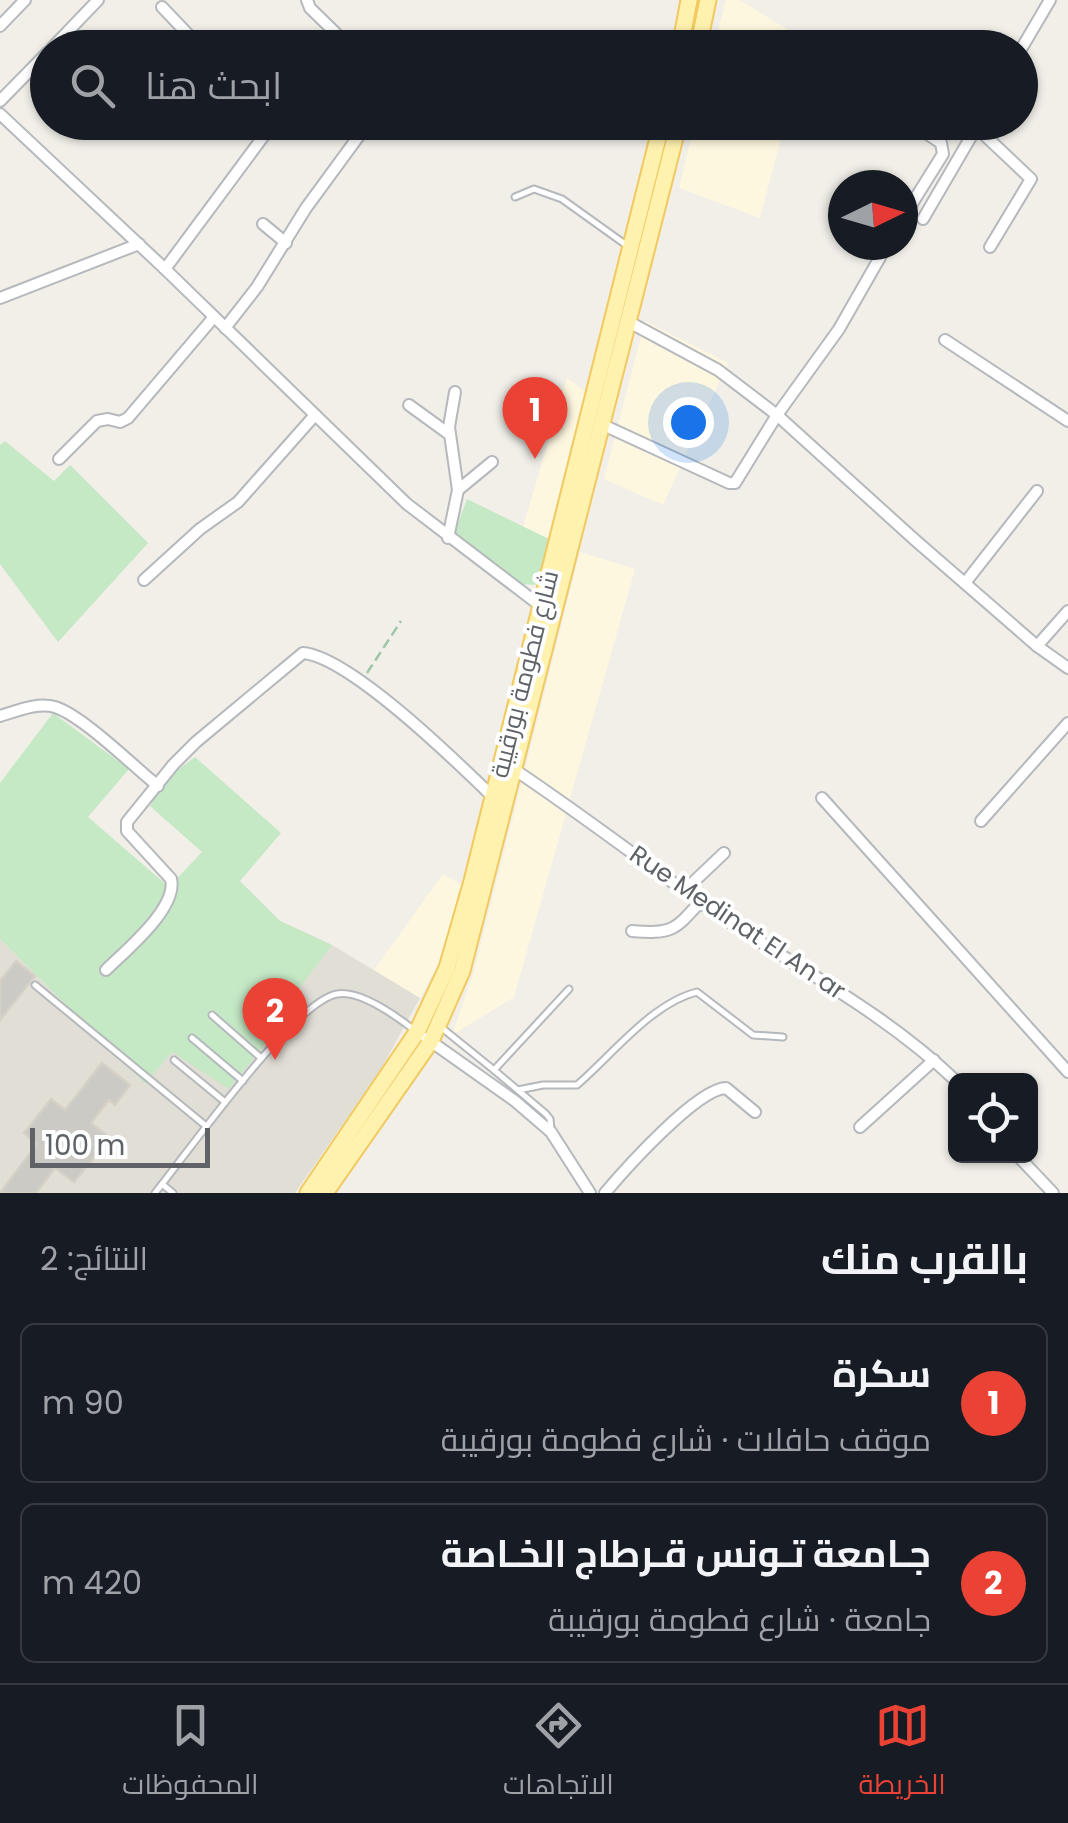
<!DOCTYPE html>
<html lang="ar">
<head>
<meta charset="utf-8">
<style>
  :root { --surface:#171b24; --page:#242831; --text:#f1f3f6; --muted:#9ea1a6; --line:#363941; --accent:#ea4335 }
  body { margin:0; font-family:Poppins,Cairo,sans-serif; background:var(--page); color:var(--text); direction:rtl }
  .controls { position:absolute; right:30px; bottom:30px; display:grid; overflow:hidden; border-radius:15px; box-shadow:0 2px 8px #0004 }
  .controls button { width:90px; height:90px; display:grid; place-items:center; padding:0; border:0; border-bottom:2px solid var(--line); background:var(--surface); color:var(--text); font:50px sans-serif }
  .compass { position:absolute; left:828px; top:170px; width:90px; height:90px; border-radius:50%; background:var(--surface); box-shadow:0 2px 8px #0004; rotate:85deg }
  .scale { position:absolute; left:30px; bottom:25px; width:180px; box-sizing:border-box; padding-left:10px; border:5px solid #5f6368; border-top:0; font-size:28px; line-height:35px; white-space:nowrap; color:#5f6368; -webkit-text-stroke:8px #fff; paint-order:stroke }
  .you { position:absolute; left:688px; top:422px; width:35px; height:35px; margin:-25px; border:8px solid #fff; border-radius:50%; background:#1a73e8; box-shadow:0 0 0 15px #1a73e833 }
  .badge { display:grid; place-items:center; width:65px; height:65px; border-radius:50%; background:var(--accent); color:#fff; font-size:32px; font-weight:700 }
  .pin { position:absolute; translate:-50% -82px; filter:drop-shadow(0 2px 5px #0008) }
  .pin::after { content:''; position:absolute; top:52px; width:35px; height:30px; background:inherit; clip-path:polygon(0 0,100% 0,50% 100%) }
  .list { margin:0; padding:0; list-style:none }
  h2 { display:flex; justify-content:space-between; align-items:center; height:130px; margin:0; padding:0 40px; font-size:42px }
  h2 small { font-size:32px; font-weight:400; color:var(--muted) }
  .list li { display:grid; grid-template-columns:65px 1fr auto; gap:30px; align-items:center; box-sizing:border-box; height:160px; margin:0 20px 20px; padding:0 20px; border:2px solid var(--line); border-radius:15px }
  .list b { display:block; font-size:38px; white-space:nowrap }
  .list p { margin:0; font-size:32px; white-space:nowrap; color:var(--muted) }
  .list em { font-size:32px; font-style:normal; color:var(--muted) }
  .icon { flex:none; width:55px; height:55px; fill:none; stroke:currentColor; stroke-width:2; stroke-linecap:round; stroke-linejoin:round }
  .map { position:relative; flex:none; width:1068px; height:1193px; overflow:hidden; direction:ltr }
  .search { position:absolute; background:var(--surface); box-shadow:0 2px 8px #0004; left:30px; right:30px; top:30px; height:110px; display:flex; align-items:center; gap:25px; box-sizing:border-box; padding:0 35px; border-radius:55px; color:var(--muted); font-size:38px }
  .sheet { height:490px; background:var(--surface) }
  nav { display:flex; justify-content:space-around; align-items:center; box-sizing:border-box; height:140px; border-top:2px solid var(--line); background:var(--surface); font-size:28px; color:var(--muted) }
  nav a { display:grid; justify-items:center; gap:5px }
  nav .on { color:var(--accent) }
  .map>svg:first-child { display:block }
  .commercial { fill:#fef7e0 }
  .education { fill:#e1ded6 }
  .green { fill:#c5e8c5 }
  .building { fill:#cccac5; stroke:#d6d1c6; stroke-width:2.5 }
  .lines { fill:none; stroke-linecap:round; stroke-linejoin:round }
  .lane-casing { stroke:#b5b8bc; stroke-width:9 }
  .street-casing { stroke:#b5b8bc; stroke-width:14 }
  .primary-casing { stroke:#f2c960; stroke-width:19 }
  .path { stroke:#9cc7a9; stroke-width:2.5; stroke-dasharray:10 5; stroke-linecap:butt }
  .lane { stroke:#fff; stroke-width:5 }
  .street { stroke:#fff; stroke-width:10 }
  .primary { stroke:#fff2af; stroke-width:15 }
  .labels { text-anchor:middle; stroke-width:8; stroke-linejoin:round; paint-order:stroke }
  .street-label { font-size:25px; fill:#5f6368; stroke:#fff }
</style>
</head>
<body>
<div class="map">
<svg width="1068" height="1193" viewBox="0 0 1068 1193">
  <rect width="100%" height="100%" fill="#f1efe8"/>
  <g class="commercial">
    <polygon points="726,0 740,0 806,41 804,47 714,47"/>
    <polygon points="695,123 785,123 760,218 679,188"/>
    <polygon points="645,321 728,363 663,505 604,479"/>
    <polygon points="567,378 589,394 551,540 523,527"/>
    <polygon points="580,552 635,569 514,997 452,1035 474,971"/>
    <polygon points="443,874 462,885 442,957 420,998 374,970"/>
  </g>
  <polygon class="education" points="280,921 332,945 420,998 381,1069 295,1193 0,1193 0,939 145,1084"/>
  <g class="green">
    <polygon points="5,441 54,481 70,465 148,543 58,642 0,564 0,445"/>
    <polygon points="467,499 551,540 540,585 519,584 454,533"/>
    <polygon points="53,713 129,769 88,817 169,887 202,852 150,806 163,781 195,757 281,833 240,881 280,921 332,945 284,1008 290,1013 229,1089 172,1052 145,1084 0,939 0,783"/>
  </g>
  <g class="building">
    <polygon points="16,961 35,976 0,1020 0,981"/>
    <polygon points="102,1063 130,1085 115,1105 109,1100 91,1123 110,1138 74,1182 55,1168 36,1193 0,1193 37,1144 24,1133 51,1099 65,1110"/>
  </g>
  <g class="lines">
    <defs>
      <g id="lane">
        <polyline points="515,197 534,189 562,199 629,247"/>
        <polyline points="35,985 206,1126"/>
        <polyline points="212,1015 261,1058"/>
        <polyline points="442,1028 494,1070"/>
        <polyline points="192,1038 243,1081"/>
        <polyline points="174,1060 225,1102"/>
        <path d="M 518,1090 L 543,1085 L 577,1085 C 611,1056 652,1003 697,992 L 753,1035 L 783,1037"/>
        <polyline points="551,1129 550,1119 546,1114 494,1070 569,989"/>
        <polyline points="162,1184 173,1193"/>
        <path d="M 155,1193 C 187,1154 293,1002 337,994 C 360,990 396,1016 413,1029"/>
      </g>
      <g id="street">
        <polyline points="307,0 310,8 351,48"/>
        <polyline points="162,7 201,48"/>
        <polyline points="0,26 25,0"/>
        <polyline points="52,48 98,0"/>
        <polyline points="1020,51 1050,0"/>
        <polyline points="0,101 48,52"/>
        <polyline points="0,114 165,269 407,504 542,607"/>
        <polyline points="977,128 1031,179 990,247"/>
        <polyline points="903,218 943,154 941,143 909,122"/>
        <polyline points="923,219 979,123"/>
        <polyline points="263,224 286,243"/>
        <polyline points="165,269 274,122"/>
        <polyline points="0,298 139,244"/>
        <polyline points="629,322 718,370 777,415 915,540 1037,646 1068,668"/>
        <polyline points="225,328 257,287 306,208 369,122"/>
        <polyline points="945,340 1068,421"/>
        <polyline points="455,392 449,427 458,490"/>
        <polyline points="409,405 449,434"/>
        <polyline points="601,424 729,483 735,483 777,415 839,329 887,245"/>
        <polyline points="59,459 97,421 108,419 120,422 128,418 214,317"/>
        <polyline points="448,538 458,490 492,462"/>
        <polyline points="144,580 200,529 238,502 315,415"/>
        <polyline points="965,583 1037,491"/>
        <polyline points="1037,646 1068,611"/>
        <path d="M 0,716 C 17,711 37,702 55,707 C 83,716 133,766 158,786"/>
        <path d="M 515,770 C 578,812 638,858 700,902 C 785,962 880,1008 956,1081"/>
        <polyline points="822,798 1068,1072"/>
        <polyline points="981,821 1068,723"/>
        <polyline points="685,890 724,853"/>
        <path d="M 632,931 C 672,934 674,931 700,902"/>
        <path d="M 106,970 C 125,951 178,908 171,879 L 127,831 L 127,822 L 173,765 L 196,742 L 303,653 C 350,657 457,762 493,797"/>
        <polyline points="426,1038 515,1101 551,1132 590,1193"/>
        <polyline points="860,1127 934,1060"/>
        <polyline points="1018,1156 1053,1193"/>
        <path d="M 605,1193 C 626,1168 697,1089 726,1088 L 755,1112"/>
      </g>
      <g id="primary">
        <polyline points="680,48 689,0"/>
        <polyline points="698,48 708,0"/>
        <polyline points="308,1193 417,1032 447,968 472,881 662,122"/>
        <polyline points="325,1193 431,1041 462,971 679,122"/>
      </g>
    </defs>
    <use href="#lane" class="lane-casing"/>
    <use href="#street" class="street-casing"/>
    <use href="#primary" class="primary-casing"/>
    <polyline class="path" points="367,673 401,621"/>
    <use href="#lane" class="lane"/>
    <use href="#street" class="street"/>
    <use href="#primary" class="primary"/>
  </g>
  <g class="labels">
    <g class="street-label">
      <text transform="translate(524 674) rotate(-76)" y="9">شارع فطومة بورقيبة</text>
      <text transform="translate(738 922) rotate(34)" y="9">Rue Medinat El An ar</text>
    </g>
  </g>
</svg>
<div class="controls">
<button><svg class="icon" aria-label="locate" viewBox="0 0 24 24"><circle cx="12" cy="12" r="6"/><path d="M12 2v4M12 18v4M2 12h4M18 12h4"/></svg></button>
</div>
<svg class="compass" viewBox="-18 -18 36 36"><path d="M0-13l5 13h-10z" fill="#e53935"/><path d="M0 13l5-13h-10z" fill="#9ea1a6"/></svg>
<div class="scale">100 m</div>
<div class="you"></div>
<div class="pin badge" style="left:535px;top:459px">1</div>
<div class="pin badge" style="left:275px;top:1060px">2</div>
<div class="search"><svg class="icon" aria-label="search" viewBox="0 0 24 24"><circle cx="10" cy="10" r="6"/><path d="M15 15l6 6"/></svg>ابحث هنا</div>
</div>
<section class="sheet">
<h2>بالقرب منك<small>النتائج: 2</small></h2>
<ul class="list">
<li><span class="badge">1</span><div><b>سكرة</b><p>موقف حافلات · شارع فطومة بورقيبة</p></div><em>90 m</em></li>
<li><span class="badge">2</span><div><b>جـامعة تـونس قـرطاج الخـاصة</b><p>جامعة · شارع فطومة بورقيبة</p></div><em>420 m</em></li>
</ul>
</section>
<nav>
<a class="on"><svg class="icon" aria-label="map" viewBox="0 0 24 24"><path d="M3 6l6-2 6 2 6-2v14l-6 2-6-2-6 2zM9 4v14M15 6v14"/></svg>الخريطة</a>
<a><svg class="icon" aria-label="directions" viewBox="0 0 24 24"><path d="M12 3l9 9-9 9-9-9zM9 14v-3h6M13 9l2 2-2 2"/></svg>الاتجاهات</a>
<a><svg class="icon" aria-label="saved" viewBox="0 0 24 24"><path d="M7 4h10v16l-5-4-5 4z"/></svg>المحفوظات</a>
</nav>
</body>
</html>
